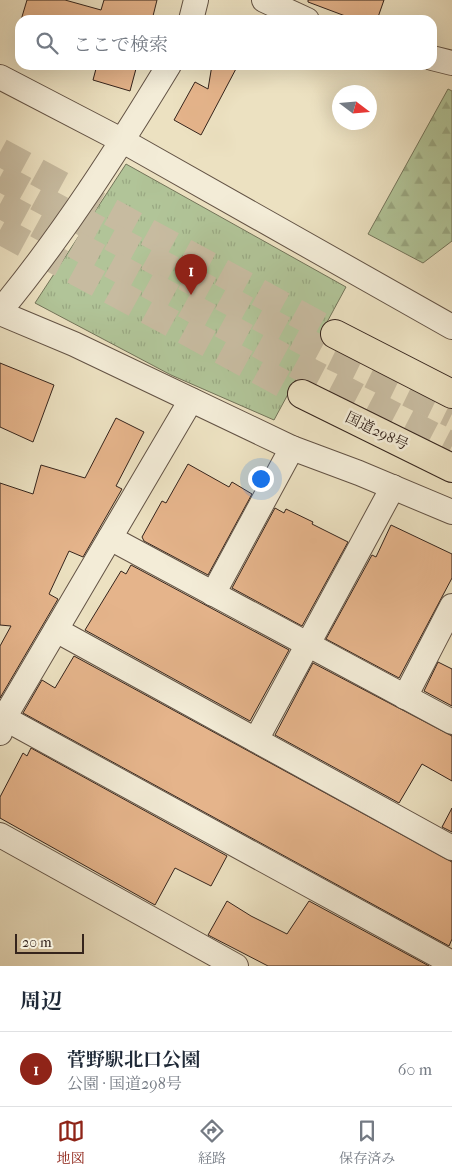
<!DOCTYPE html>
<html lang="ja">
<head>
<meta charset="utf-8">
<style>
  :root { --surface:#fff; --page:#f2f2f3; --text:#1f2937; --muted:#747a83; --line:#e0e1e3; --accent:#8f2418 }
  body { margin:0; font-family:"IM FELL French Canon","Noto Serif JP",serif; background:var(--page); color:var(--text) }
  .compass { position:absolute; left:332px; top:85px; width:45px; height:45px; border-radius:50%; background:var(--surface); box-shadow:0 5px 20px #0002; rotate:106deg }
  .scale { position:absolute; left:15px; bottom:12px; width:69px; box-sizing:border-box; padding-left:5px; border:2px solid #35241c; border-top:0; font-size:14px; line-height:18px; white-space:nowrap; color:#35241c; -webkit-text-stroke:4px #f3ecd7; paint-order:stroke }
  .you { position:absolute; left:260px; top:478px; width:18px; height:18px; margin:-12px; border:4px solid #fff; border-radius:50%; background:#1a73e8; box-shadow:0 0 0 8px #1a73e833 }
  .badge { display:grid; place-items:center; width:32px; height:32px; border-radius:50%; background:var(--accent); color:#fff; font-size:16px; font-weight:700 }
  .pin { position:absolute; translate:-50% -41px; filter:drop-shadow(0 1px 2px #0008) }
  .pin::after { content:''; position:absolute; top:26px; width:18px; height:15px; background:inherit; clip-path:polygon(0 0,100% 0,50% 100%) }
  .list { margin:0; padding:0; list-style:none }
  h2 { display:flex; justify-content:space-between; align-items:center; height:65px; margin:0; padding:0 20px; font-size:21px }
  h2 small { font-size:16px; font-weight:400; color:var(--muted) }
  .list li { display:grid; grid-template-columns:32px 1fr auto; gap:15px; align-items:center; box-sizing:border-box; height:75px; padding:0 20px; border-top:1px solid var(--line) }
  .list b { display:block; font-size:19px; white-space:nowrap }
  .list p { margin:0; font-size:16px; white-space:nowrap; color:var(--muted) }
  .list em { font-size:16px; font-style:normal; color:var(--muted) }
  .icon { flex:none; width:28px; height:28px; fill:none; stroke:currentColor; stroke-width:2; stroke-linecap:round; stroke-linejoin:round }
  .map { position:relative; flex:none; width:452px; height:966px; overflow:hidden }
  .search { position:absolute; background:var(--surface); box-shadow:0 5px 20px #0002; left:15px; right:15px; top:15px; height:55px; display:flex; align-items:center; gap:12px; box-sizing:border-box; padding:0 18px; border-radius:15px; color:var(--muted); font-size:19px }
  .sheet { height:140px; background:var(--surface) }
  nav { display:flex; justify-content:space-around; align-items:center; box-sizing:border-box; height:70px; border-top:1px solid var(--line); background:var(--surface); font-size:14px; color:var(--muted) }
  nav a { display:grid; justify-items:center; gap:2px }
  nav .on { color:var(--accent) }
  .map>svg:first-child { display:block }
  .forest { fill:url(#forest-firs); stroke:#73745a }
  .park { fill:url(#park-tufts); stroke:#73745a }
  .building { fill:#e5b48b; stroke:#35241c }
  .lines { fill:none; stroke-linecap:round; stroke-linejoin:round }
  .highway-tunnel { stroke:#c7bba0; stroke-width:28; stroke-dasharray:28 14; stroke-linecap:butt }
  .street-casing { stroke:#635345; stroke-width:26 }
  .highway-casing { stroke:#35241c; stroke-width:30 }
  .street { stroke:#f3ecd7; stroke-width:24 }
  .highway { stroke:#ece1c1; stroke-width:28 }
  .labels { text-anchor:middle; stroke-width:5; stroke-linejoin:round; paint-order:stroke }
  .street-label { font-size:15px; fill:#35241c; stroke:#f3ecd7 }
</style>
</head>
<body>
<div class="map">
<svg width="452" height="966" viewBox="0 0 452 966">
  <defs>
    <pattern id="forest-firs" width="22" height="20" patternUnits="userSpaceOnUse" patternTransform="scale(1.25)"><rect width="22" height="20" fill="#b1c498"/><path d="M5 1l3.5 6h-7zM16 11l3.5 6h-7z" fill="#99a882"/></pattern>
    <pattern id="park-tufts" width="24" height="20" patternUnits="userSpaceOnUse" patternTransform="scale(1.25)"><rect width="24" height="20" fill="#b1c498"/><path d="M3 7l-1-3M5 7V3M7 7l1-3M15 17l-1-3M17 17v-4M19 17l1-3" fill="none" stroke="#99a882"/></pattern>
  </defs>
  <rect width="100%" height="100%" fill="#ece1c1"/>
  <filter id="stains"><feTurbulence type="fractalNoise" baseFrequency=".004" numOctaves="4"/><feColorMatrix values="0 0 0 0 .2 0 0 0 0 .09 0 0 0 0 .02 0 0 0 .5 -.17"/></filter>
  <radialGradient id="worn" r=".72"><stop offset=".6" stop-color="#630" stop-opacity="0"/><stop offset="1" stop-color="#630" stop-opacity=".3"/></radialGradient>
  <polygon class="forest" points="448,89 452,91 452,241 423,263 368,234"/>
  <polygon class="park" points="126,164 346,287 274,420 171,375 35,303"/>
  <g class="building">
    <polygon points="27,0 65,0 101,10 104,0 157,0 152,20 21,20"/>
    <polygon points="308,0 384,0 377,20 356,20 308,2"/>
    <polygon points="97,65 137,65 130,91 93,80"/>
    <polygon points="212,65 238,65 201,135 174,120 195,82 208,89"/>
    <polygon points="0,363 54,385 33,442 0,427"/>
    <polygon points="116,418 144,432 116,486 122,489 83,557 69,551 49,594 58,599 0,698 0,646 11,626 0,625 0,483 33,494 41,465 85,478"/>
    <polygon points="188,464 229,487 232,482 252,494 208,575 144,541 142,537 162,501 166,503"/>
    <polygon points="275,508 284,513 286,509 313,522 312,524 348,542 302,626 232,588"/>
    <polygon points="391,525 452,554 452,578 399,678 326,639 372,555 376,557"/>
    <polygon points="131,565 289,650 250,721 85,630 121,571 126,574"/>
    <polygon points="74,656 452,862 452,939 449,946 23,713 42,680 55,688"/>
    <polygon points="438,662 452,669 452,706 424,691"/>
    <polygon points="313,663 452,736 452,781 422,764 399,803 275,735"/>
    <polygon points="31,748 227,856 211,886 175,868 155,905 0,818 0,797 23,753 27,756"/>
    <polygon points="452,808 452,832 442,827"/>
    <polygon points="227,901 251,916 287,934 309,901 429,966 268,966 208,935"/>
  </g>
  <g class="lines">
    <g class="highway-tunnel">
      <polyline points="0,152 335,334"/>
      <polyline points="0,177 328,354 452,414"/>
      <polyline points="0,204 312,373 452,446"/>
      <polyline points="0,230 302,394"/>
    </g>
    <defs>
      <g id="street">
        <polyline points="264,0 307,20"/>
        <polyline points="191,20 196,0"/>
        <polyline points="432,58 452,63"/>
        <polyline points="0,77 123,141 452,327"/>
        <path d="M 0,311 C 63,235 118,149 169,65"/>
        <polyline points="0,313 74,344 292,448 359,473 452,512"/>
        <polyline points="110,538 452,722"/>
        <polyline points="213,594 292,448"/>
        <polyline points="56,630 452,848"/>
        <polyline points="405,697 452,606"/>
        <polyline points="4,718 450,962"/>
        <polyline points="0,733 4,718 191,400"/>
        <polyline points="256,740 393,487"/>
        <polyline points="0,835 236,966"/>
      </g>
      <g id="highway">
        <polyline points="335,334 452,394"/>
        <polyline points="302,394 452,468"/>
      </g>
    </defs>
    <use href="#street" class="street-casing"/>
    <use href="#highway" class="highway-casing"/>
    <use href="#street" class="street"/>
    <use href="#highway" class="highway"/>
  </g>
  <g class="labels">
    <g class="street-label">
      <text transform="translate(377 431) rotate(26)" y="5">国道298号</text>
    </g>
  </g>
  <rect width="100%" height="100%" filter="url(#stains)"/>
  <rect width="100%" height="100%" fill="url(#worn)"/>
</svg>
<svg class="compass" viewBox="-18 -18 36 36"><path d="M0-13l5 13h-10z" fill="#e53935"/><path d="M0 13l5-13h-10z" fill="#747a83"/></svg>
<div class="scale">20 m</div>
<div class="you"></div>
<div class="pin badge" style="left:191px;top:295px">1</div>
<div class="search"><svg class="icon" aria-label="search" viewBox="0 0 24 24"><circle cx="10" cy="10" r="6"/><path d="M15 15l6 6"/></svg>ここで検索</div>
</div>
<section class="sheet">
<h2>周辺<small></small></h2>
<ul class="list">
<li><span class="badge">1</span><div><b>菅野駅北口公園</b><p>公園 · 国道298号</p></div><em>60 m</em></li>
</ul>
</section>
<nav>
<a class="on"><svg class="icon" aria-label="map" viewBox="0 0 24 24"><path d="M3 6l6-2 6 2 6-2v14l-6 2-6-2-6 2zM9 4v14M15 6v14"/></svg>地図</a>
<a><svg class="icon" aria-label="directions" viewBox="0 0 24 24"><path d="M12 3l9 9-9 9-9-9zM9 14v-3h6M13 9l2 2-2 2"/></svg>経路</a>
<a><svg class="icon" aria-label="saved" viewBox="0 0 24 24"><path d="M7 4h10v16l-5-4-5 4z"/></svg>保存済み</a>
</nav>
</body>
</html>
